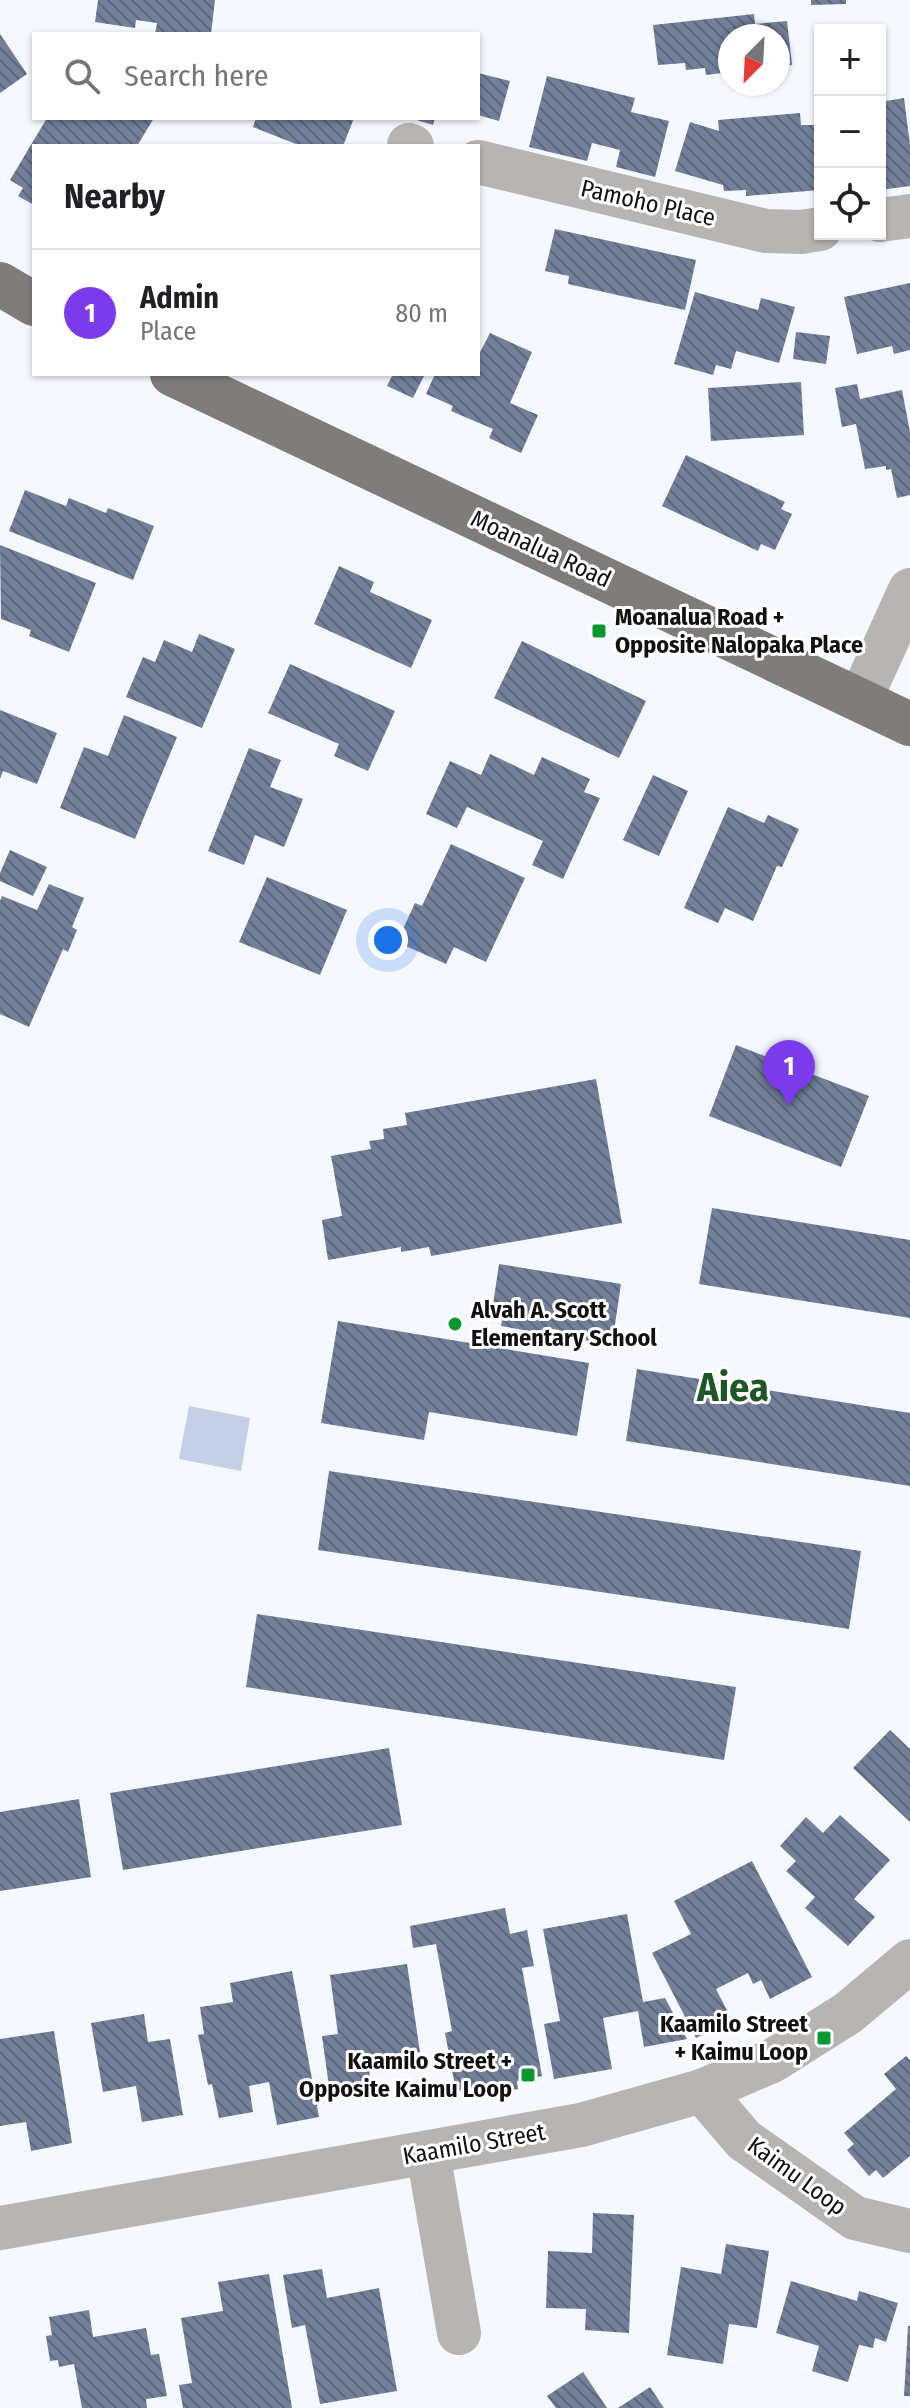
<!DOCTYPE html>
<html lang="en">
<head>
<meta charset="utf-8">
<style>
  :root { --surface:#fff; --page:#f2f2f2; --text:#202124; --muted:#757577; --line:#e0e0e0; --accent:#7c3aed }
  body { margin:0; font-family:"Fira Sans Condensed",sans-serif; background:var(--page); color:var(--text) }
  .controls { position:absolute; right:24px; top:24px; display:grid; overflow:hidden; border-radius:0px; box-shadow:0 2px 6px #0004 }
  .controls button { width:72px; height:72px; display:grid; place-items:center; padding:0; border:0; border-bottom:2px solid var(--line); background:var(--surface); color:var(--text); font:40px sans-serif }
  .compass { position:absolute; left:718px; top:24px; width:72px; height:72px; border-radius:50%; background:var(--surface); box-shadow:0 2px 6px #0004; rotate:204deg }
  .you { position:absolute; left:388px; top:940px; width:28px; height:28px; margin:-20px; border:6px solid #fff; border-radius:50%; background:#1a73e8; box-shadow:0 0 0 12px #1a73e833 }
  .badge { display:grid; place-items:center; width:52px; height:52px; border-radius:50%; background:var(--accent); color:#fff; font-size:26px; font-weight:700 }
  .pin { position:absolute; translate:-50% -66px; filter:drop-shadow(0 2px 4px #0008) }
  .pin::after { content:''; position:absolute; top:42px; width:28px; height:24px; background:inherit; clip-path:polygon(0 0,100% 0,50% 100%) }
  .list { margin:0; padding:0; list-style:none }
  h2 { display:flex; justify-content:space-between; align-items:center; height:104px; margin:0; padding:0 32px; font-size:34px }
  h2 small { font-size:26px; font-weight:400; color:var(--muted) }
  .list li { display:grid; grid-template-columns:52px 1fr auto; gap:24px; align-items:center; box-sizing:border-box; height:128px; padding:0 32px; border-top:2px solid var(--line) }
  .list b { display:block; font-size:30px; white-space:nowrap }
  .list p { margin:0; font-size:26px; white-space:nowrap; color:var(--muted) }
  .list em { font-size:26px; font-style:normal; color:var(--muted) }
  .icon { flex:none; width:44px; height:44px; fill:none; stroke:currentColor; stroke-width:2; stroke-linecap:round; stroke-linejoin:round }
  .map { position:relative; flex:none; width:910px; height:2408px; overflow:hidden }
  .search { position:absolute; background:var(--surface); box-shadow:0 2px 6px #0004; left:32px; top:32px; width:448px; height:88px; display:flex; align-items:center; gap:20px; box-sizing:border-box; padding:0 28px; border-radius:0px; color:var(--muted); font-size:30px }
  .panel { position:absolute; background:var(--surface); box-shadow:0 2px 6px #0004; left:32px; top:144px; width:448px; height:232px; border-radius:0px }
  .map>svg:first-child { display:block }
  .park { fill:#c5cfe5 }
  .building { fill:url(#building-back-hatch) }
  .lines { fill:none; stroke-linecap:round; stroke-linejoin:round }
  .minor { stroke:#b7b4b2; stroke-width:44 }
  .major { stroke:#807c79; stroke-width:44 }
  .poi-dot { fill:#09982f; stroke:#fff; stroke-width:3 }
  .labels { text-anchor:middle; stroke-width:6; stroke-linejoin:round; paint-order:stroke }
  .street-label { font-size:24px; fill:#111113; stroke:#fff }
  .poi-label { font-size:24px; font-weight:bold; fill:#111113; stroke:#fff; text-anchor:start }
  .town-label { font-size:40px; font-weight:bold; fill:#1e5725; stroke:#fff }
</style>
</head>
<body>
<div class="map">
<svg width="910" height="2408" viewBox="0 0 910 2408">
  <defs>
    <pattern id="building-back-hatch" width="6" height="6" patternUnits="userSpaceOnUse" patternTransform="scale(2)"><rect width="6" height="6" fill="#73809a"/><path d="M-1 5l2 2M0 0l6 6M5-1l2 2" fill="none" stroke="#5d677c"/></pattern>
  </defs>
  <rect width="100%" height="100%" fill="#f5f8fe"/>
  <polygon class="park" points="189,1406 250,1418 241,1471 179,1459"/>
  <g class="building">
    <polygon points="98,0 215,0 211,34 155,34 157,23 136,20 135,28 95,22"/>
    <polygon points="811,0 846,0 846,4 811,5"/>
    <polygon points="754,14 755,24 787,21 792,65 778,67 778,36 730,36 730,72 706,75 705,68 686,70 685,63 658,65 653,25"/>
    <polygon points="0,34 27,74 0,93"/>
    <polygon points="478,73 510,81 499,121 478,115"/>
    <polygon points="547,76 635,98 631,112 669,121 655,177 616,167 620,150 592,143 587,161 529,147"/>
    <polygon points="904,98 910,145 910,186 880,190 880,102"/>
    <polygon points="800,113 801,125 815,125 820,190 746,196 746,190 724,191 723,185 675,171 690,122 719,131 718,120"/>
    <polygon points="47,118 154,118 137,146 34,146 34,205 18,196 23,188 10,180"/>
    <polygon points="256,118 354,118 343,146 301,146 253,127"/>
    <polygon points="410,118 435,118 433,125"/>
    <polygon points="555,229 696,260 685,310 568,284 569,276 545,271"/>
    <polygon points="910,283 910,350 894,354 892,346 857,354 844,297"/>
    <polygon points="695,292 758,310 761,298 795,307 779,363 736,351 731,369 716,365 713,375 674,364"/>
    <polygon points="796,332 830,336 826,364 793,359"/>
    <polygon points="490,333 532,352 510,403 538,415 521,453 489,438 493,429 451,411 453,406 426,394 435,374 478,374 478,356"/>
    <polygon points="393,374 425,374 413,398 387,386"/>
    <polygon points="801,382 804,435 711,441 708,388"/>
    <polygon points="857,384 860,399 902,390 910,432 910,495 897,498 891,469 886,470 886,466 865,469 856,424 842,427 835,388"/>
    <polygon points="686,455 785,502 781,509 792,514 775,550 761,544 758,551 662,506"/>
    <polygon points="25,490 66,506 69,498 106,513 108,508 154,526 133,580 9,531"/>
    <polygon points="0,545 96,583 69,652 29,636 31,630 1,619"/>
    <polygon points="339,566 374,582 370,592 432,620 411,668 314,624"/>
    <polygon points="199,634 235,649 202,728 126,697 143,657 155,662 164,640 192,652"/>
    <polygon points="522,641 646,701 619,758 494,698"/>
    <polygon points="290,664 395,711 368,771 334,756 339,744 268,713"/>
    <polygon points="0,710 57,733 37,784 3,771 0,779"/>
    <polygon points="124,715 177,737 135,839 60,808 84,747 108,756"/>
    <polygon points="249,748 281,760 270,787 303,799 284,847 255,835 244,865 208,851"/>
    <polygon points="490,754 534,775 542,757 590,779 584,792 600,798 563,879 532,865 543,841 467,807 457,828 426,814 450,761 481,775"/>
    <polygon points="653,775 688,791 659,856 623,840"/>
    <polygon points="728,807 764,823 768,815 799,829 782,867 777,866 753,921 725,908 718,923 684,908"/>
    <polygon points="451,844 525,878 486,962 454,947 446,964 397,942 415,903 422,906"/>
    <polygon points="10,850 47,867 33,896 0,881 0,873"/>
    <polygon points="267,877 347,910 320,975 239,942"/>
    <polygon points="49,884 84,898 72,927 77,930 68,952 63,949 29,1027 0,1014 0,901 2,896 37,910"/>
    <polygon points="736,1045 869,1096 841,1167 709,1116"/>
    <polygon points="596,1079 622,1223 431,1256 429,1247 401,1252 401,1247 328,1260 322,1220 342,1216 331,1156 371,1149 369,1141 384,1139 383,1129 407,1125 405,1113"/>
    <polygon points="712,1208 910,1240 910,1318 699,1284"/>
    <polygon points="499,1264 621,1284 613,1338 603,1337 602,1343 559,1336 559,1330 547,1328 546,1334 501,1326 502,1320 491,1318"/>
    <polygon points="338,1321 589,1363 577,1436 429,1412 424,1440 321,1423"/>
    <polygon points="637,1369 910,1413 910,1486 626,1441"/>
    <polygon points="329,1471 861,1551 849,1629 318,1550"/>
    <polygon points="257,1614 736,1687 724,1760 246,1687"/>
    <polygon points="890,1730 910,1749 910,1822 853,1768"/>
    <polygon points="389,1748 402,1825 123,1870 110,1793"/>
    <polygon points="79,1799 91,1877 0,1891 0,1812"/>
    <polygon points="840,1815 890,1860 854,1899 875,1917 848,1946 805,1908 815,1897 786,1871 796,1861 780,1846 806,1817 823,1833"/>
    <polygon points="752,1861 812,1977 770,1999 761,1980 753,1984 748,1973 716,1989 732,2020 696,2038 652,1953 691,1934 674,1901"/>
    <polygon points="505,1908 510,1934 527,1930 534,1966 522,1968 542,2076 517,2081 518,2089 490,2094 489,2086 456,2091 445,2033 452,2031 436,1944 413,1948 410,1926"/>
    <polygon points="627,1914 643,2002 665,1998 687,2039 644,2047 638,2011 603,2018 612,2069 554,2079 544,2024 560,2021 543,1929"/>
    <polygon points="407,1964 420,2052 367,2058 372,2089 330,2094 322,2036 338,2034 330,1975"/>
    <polygon points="292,1971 319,2117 277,2125 269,2082 249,2086 253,2112 219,2118 212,2084 208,2085 198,2035 204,2034 200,2007 233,2002 230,1983"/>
    <polygon points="144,2014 148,2042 170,2039 183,2115 142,2122 136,2086 103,2092 91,2023"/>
    <polygon points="54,2031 72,2143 31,2151 26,2122 0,2126 0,2039"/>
    <polygon points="906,2056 910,2060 910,2156 883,2178 876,2170 869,2176 847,2150 854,2144 844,2133 896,2089 884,2074"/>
    <polygon points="593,2213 634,2215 629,2333 585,2330 586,2309 546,2308 548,2251 592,2253"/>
    <polygon points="726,2244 769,2251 757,2328 729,2324 723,2364 667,2355 681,2267 721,2274"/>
    <polygon points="322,2269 327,2298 379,2288 397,2391 320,2404 305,2325 292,2328 283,2275"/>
    <polygon points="269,2274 292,2408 183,2408 179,2385 192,2383 181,2318 223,2311 218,2282"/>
    <polygon points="791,2281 857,2301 859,2291 898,2303 886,2342 875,2338 873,2348 859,2345 848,2382 812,2371 819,2346 776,2333"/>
    <polygon points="89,2310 93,2337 146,2328 151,2355 159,2354 167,2396 146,2399 147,2408 82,2408 74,2364 59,2367 58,2360 50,2361 46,2336 52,2335 49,2317"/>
    <polygon points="908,2326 910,2326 910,2396 904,2396"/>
    <polygon points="583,2372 607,2408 556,2408 547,2396"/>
    <polygon points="650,2387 664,2408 618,2408"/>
  </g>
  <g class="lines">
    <g class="minor">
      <polyline points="409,145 412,146"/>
      <polyline points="478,162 766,231 801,232 820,229"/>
      <polyline points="880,220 910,216"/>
      <polyline points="860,700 910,590"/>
      <polyline points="702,2091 744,2140 855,2218 910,2231"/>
      <polyline points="428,2153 459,2333"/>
      <polyline points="0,2228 581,2125 702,2091 772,2061 848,2013 910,1961"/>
    </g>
    <g class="major">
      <polyline points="0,284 34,304"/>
      <polyline points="172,374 910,724"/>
    </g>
  </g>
  <g class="poi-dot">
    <rect x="591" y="623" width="16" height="16" rx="4"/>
    <circle cx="455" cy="1324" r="8"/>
    <rect x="816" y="2030" width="16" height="16" rx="4"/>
    <rect x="520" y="2067" width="16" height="16" rx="4"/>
  </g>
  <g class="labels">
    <g class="street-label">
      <text transform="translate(648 203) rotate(13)" y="8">Pamoho Place</text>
      <text transform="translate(541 549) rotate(25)" y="8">Moanalua Road</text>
      <text transform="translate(474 2144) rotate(-10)" y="8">Kaamilo Street</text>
      <text transform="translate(797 2176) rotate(36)" y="8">Kaimu Loop</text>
    </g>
    <g class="poi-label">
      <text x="615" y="625">Moanalua Road +<tspan x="615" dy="28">Opposite Nalopaka Place</tspan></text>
      <text x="471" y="1318">Alvah A. Scott<tspan x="471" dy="28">Elementary School</tspan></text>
      <text x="808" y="2032" text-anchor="end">Kaamilo Street<tspan x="808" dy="28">+ Kaimu Loop</tspan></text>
      <text x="512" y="2069" text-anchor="end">Kaamilo Street +<tspan x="512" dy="28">Opposite Kaimu Loop</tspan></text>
    </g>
    <g class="town-label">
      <text x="733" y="1401">Aiea</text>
    </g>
  </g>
</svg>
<div class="controls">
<button>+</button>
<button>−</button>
<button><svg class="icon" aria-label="locate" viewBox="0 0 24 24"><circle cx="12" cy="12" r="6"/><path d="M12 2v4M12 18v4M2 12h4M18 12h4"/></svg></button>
</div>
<svg class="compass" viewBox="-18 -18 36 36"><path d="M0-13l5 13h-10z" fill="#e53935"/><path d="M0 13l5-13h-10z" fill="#757577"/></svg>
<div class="you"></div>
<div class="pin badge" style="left:789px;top:1106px">1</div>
<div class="search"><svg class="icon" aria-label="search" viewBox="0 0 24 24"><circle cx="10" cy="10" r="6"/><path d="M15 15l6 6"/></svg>Search here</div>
<section class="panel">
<h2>Nearby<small></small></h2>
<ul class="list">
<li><span class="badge">1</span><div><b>Admin</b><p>Place</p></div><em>80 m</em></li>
</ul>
</section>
</div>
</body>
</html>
